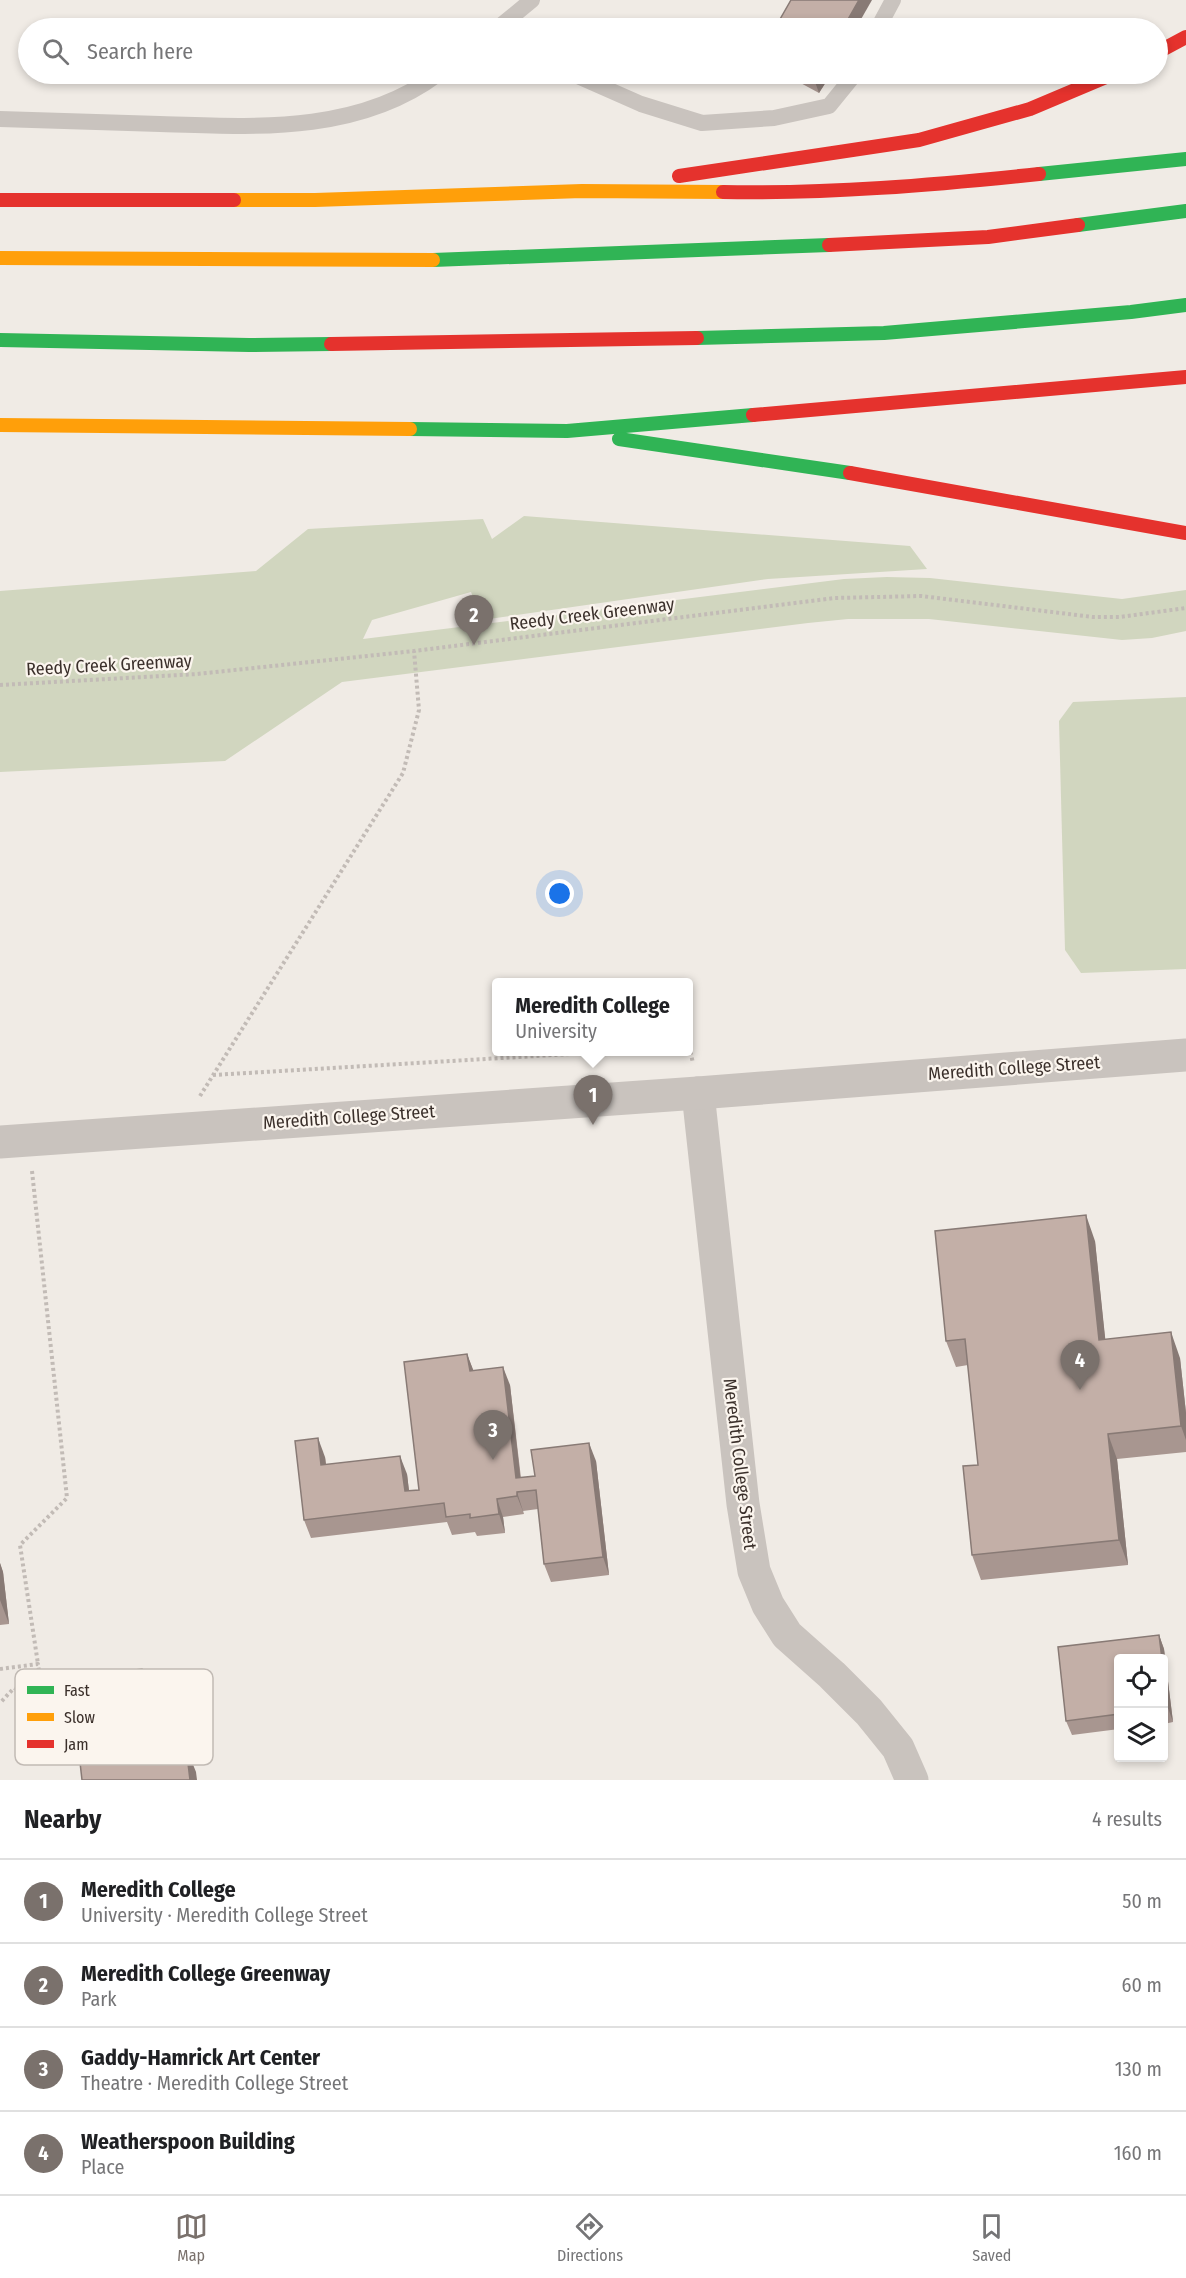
<!DOCTYPE html>
<html lang="en">
<head>
<meta charset="utf-8">
<style>
  :root { --surface:#fff; --page:#f2f2f2; --text:#202124; --muted:#757577; --line:#e0e0e0; --accent:#7a716c }
  body { margin:0; font-family:"Fira Sans Condensed",sans-serif; background:var(--page); color:var(--text) }
  .controls { position:absolute; right:18px; bottom:18px; display:grid; overflow:hidden; border-radius:6px; box-shadow:0 3px 9px #0003 }
  .controls button { width:54px; height:54px; display:grid; place-items:center; padding:0; border:0; border-bottom:2px solid var(--line); background:var(--surface); color:var(--text); font:30px sans-serif }
  .you { position:absolute; left:560px; top:894px; width:21px; height:21px; margin:-15px; border:4px solid #fff; border-radius:50%; background:#1a73e8; box-shadow:0 0 0 9px #1a73e833 }
  .badge { display:grid; place-items:center; width:39px; height:39px; border-radius:50%; background:var(--accent); color:#fff; font-size:20px; font-weight:700 }
  .pin { position:absolute; translate:-50% -50px; filter:drop-shadow(0 2px 3px #0008) }
  .pin::after { content:''; position:absolute; top:32px; width:21px; height:18px; background:inherit; clip-path:polygon(0 0,100% 0,50% 100%) }
  .popup { position:absolute; left:492px; top:978px; width:201px; height:78px; box-sizing:border-box; display:grid; place-content:center; border-radius:6px; background:var(--surface); filter:drop-shadow(0 2px 4px #0005); font-size:20px; white-space:nowrap; color:var(--muted) }
  .popup b { font-size:22px; color:var(--text) }
  .popup::after { content:''; position:absolute; left:50%; top:100%; margin-left:-12px; border:12px solid transparent; border-top-color:var(--surface) }
  .list { margin:0; padding:0; list-style:none }
  h2 { display:flex; justify-content:space-between; align-items:center; height:78px; margin:0; padding:0 24px; font-size:26px }
  h2 small { font-size:20px; font-weight:400; color:var(--muted) }
  .list li { display:grid; grid-template-columns:39px 1fr auto; gap:18px; align-items:center; box-sizing:border-box; height:84px; padding:0 24px; border-top:2px solid var(--line) }
  .list b { display:block; font-size:22px; white-space:nowrap }
  .list p { margin:0; font-size:20px; white-space:nowrap; color:var(--muted) }
  .list em { font-size:20px; font-style:normal; color:var(--muted) }
  .icon { flex:none; width:33px; height:33px; fill:none; stroke:currentColor; stroke-width:2; stroke-linecap:round; stroke-linejoin:round }
  .map { position:relative; flex:none; width:1186px; height:1780px; overflow:hidden }
  .search { position:absolute; background:var(--surface); box-shadow:0 3px 9px #0003; left:18px; right:18px; top:18px; height:66px; display:flex; align-items:center; gap:15px; box-sizing:border-box; padding:0 21px; border-radius:33px; color:var(--muted); font-size:22px }
  .sheet { height:414px; background:var(--surface) }
  nav { display:flex; justify-content:space-around; align-items:center; box-sizing:border-box; height:84px; border-top:2px solid var(--line); background:var(--surface); font-size:16px; color:var(--muted) }
  nav a { display:grid; justify-items:center; gap:3px }
  nav .on { color:var(--accent) }
  .map>svg:first-child { display:block }
  .green { fill:#d1d6bf }
  .lines { fill:none; stroke-linecap:round; stroke-linejoin:round }
  .path { stroke:#c2bbb6; stroke-width:4; stroke-dasharray:3 3; stroke-linecap:butt }
  .lane { stroke:#c9c3be; stroke-width:16 }
  .street { stroke:#c9c3be; stroke-width:33 }
  .fast { stroke:#30b455; stroke-width:14 }
  .slow { stroke:#ff9f0a; stroke-width:14 }
  .jam { stroke:#e5322d; stroke-width:14 }
  .wall { fill:#a89690 }
  .shaded-wall { fill:#887a75 }
  .building { fill:#c3afa7; stroke:#887a75; stroke-width:1.5 }
  .labels { text-anchor:middle; stroke-width:4.5; stroke-linejoin:round; paint-order:stroke }
  .street-label { font-size:18px; fill:#3b302b; stroke:#fbf5ee }
  .key { fill:#fbf5ee; stroke:#c1bab4; stroke-width:1.5 }
  .key-label { font-size:16px; fill:#3b302b }
</style>
</head>
<body>
<div class="map">
<svg width="1186" height="1780" viewBox="0 0 1186 1780">
  <rect width="100%" height="100%" fill="#f0ebe5"/>
  <g class="green">
    <polygon points="524,516 910,546 927,569 768,579 482,620 471,592 372,620 363,639 844,579 887,577 930,578 1122,599 1186,590 1186,631 1152,638 1122,640 929,619 848,619 808,623 342,682 225,761 0,772 0,591 256,571 308,529 483,519 492,539"/>
    <polygon points="1186,697 1186,969 1081,973 1065,950 1059,721 1073,702"/>
  </g>
  <g class="lines">
    <g class="path">
      <polyline points="0,685 197,674 414,651 835,598 921,596 1093,617 1120,617 1186,608"/>
      <polyline points="689,1046 693,1063"/>
      <polyline points="213,1075 604,1052"/>
      <polyline points="200,1096 403,773 419,710 414,651"/>
      <polyline points="32,1171 67,1498 20,1545 38,1664"/>
      <polyline points="0,1669 38,1664 41,1686 29,1696 14,1688 0,1703"/>
    </g>
    <g class="lane">
      <polyline points="498,28 532,0"/>
      <polyline points="878,28 893,0"/>
      <polyline points="573,74 641,104 702,123 774,118 829,106 855,74"/>
      <path d="M 0,119 C 53,121 107,122 160,124 C 255,127 358,134 438,74"/>
    </g>
    <g class="street">
      <polyline points="698,1093 743,1504 754,1571 768,1605 787,1635 832,1675 869,1712 898,1748 912,1780"/>
      <polyline points="0,1142 698,1093 1186,1055"/>
    </g>
    <g class="fast">
      <polyline points="1039,174 1186,159"/>
      <polyline points="1078,225 1186,211"/>
      <polyline points="433,260 829,245"/>
      <polyline points="697,338 884,333 1131,312 1186,305"/>
      <polyline points="0,340 249,345 331,344"/>
      <polyline points="410,429 567,431 753,415"/>
      <polyline points="619,439 850,473"/>
    </g>
    <g class="slow">
      <polyline points="234,200 315,200 582,191 723,192"/>
      <polyline points="0,258 433,260"/>
      <polyline points="0,425 410,429"/>
    </g>
    <g class="jam">
      <polyline points="1158,52 1186,37"/>
      <polyline points="679,176 919,140 1030,109 1113,74"/>
      <path d="M 723,192 C 828,194 934,185 1039,174"/>
      <polyline points="0,200 234,200"/>
      <polyline points="829,245 988,237 1078,225"/>
      <polyline points="331,344 697,338"/>
      <polyline points="753,415 1186,377"/>
      <polyline points="850,473 1186,533"/>
    </g>
  </g>
  <g class="wall">
    <polygon points="784,74 831,74 819,93"/>
    <polygon points="1095,1241 1105,1339 1180,1358 1186,1413 1186,1452 1117,1459 1128,1565 981,1580 972,1555 978,1465 968,1365 956,1367 946,1341"/>
    <polygon points="467,1354 473,1370 510,1385 521,1478 535,1476 596,1461 609,1575 551,1582 544,1564 538,1509 523,1511 524,1514 503,1517 505,1533 477,1536 475,1532 452,1535 447,1522 311,1538 304,1520 325,1457 326,1464 407,1474 409,1491 419,1490"/>
    <polygon points="0,1563 3,1572 9,1624 0,1625"/>
    <polygon points="1159,1635 1164,1649 1173,1722 1164,1724 1164,1659 1119,1659 1119,1729 1072,1735 1066,1721 1058,1647"/>
  </g>
  <g class="shaded-wall">
    <polygon points="859,0 872,0 856,28 843,28"/>
    <polygon points="817,74 831,74 819,93 814,79"/>
    <polygon points="1086,1215 1095,1241 1108,1365 1099,1340"/>
    <polygon points="1171,1332 1180,1358 1186,1413 1186,1440 1181,1426"/>
    <polygon points="467,1354 474,1372 470,1371"/>
    <polygon points="503,1367 510,1385 522,1492 516,1478"/>
    <polygon points="1108,1434 1117,1459 1128,1565 1119,1540"/>
    <polygon points="318,1438 325,1457 328,1483 321,1465"/>
    <polygon points="589,1443 596,1461 609,1575 603,1557"/>
    <polygon points="400,1456 407,1474 411,1507 405,1491"/>
    <polygon points="517,1492 523,1511 524,1514 517,1496"/>
    <polygon points="497,1499 503,1517 505,1533 499,1514"/>
    <polygon points="0,1563 3,1572 9,1624 0,1600"/>
    <polygon points="1159,1635 1164,1649 1173,1722 1168,1708 1164,1674 1164,1659 1162,1659"/>
    <polygon points="164,1678 173,1704 181,1774 171,1748"/>
    <polygon points="186,1747 196,1772 197,1780 190,1780"/>
  </g>
  <g class="building">
    <polygon points="791,0 859,0 843,28 775,28"/>
    <polygon points="804,74 817,74 814,79"/>
    <polygon points="1086,1215 1099,1340 1171,1332 1181,1426 1108,1434 1119,1540 972,1555 963,1466 978,1465 965,1339 946,1341 935,1231"/>
    <polygon points="467,1354 470,1371 503,1367 516,1478 535,1476 531,1450 589,1443 603,1557 544,1564 536,1490 517,1492 517,1496 497,1499 499,1514 470,1518 470,1514 446,1517 444,1503 304,1520 295,1441 318,1438 321,1465 400,1456 405,1491 419,1490 404,1362"/>
    <polygon points="1159,1635 1162,1659 1119,1659 1119,1714 1066,1721 1058,1647"/>
    <polygon points="142,1669 144,1681 164,1678 171,1748 186,1747 190,1780 82,1780 72,1691 129,1685 127,1671"/>
    <polygon points="1164,1674 1168,1708 1164,1709"/>
  </g>
  <g class="labels">
    <g class="street-label">
      <text transform="translate(592 614) rotate(-7)" y="6">Reedy Creek Greenway</text>
      <text transform="translate(109 665) rotate(-3)" y="6">Reedy Creek Greenway</text>
      <text transform="translate(1014 1068) rotate(-4)" y="6">Meredith College Street</text>
      <text transform="translate(349 1117) rotate(-4)" y="6">Meredith College Street</text>
      <text transform="translate(740 1464) rotate(83)" y="6">Meredith College Street</text>
    </g>
  </g>
  <rect x="15" y="1669" width="198" height="96" rx="9" class="key"/>
  <rect x="27" y="1686" width="27" height="8" fill="#30b455"/>
  <rect x="27" y="1713" width="27" height="8" fill="#ff9f0a"/>
  <rect x="27" y="1740" width="27" height="8" fill="#e5322d"/>
  <g class="key-label">
    <text x="64" y="1696">Fast</text>
    <text x="64" y="1723">Slow</text>
    <text x="64" y="1750">Jam</text>
  </g>
</svg>
<div class="controls">
<button><svg class="icon" aria-label="locate" viewBox="0 0 24 24"><circle cx="12" cy="12" r="6"/><path d="M12 2v4M12 18v4M2 12h4M18 12h4"/></svg></button>
<button><svg class="icon" aria-label="layers" viewBox="0 0 24 24"><path d="M12 4l9 5-9 5-9-5zM3 14l9 5 9-5"/></svg></button>
</div>
<div class="you"></div>
<div class="pin badge" style="left:593px;top:1125px">1</div>
<div class="popup"><b>Meredith College</b>University</div>
<div class="pin badge" style="left:474px;top:645px">2</div>
<div class="pin badge" style="left:493px;top:1460px">3</div>
<div class="pin badge" style="left:1080px;top:1390px">4</div>
<div class="search"><svg class="icon" aria-label="search" viewBox="0 0 24 24"><circle cx="10" cy="10" r="6"/><path d="M15 15l6 6"/></svg>Search here</div>
</div>
<section class="sheet">
<h2>Nearby<small>4 results</small></h2>
<ul class="list">
<li><span class="badge">1</span><div><b>Meredith College</b><p>University · Meredith College Street</p></div><em>50 m</em></li>
<li><span class="badge">2</span><div><b>Meredith College Greenway</b><p>Park</p></div><em>60 m</em></li>
<li><span class="badge">3</span><div><b>Gaddy-Hamrick Art Center</b><p>Theatre · Meredith College Street</p></div><em>130 m</em></li>
<li><span class="badge">4</span><div><b>Weatherspoon Building</b><p>Place</p></div><em>160 m</em></li>
</ul>
</section>
<nav>
<a class="on"><svg class="icon" aria-label="map" viewBox="0 0 24 24"><path d="M3 6l6-2 6 2 6-2v14l-6 2-6-2-6 2zM9 4v14M15 6v14"/></svg>Map</a>
<a><svg class="icon" aria-label="directions" viewBox="0 0 24 24"><path d="M12 3l9 9-9 9-9-9zM9 14v-3h6M13 9l2 2-2 2"/></svg>Directions</a>
<a><svg class="icon" aria-label="saved" viewBox="0 0 24 24"><path d="M7 4h10v16l-5-4-5 4z"/></svg>Saved</a>
</nav>
</body>
</html>
